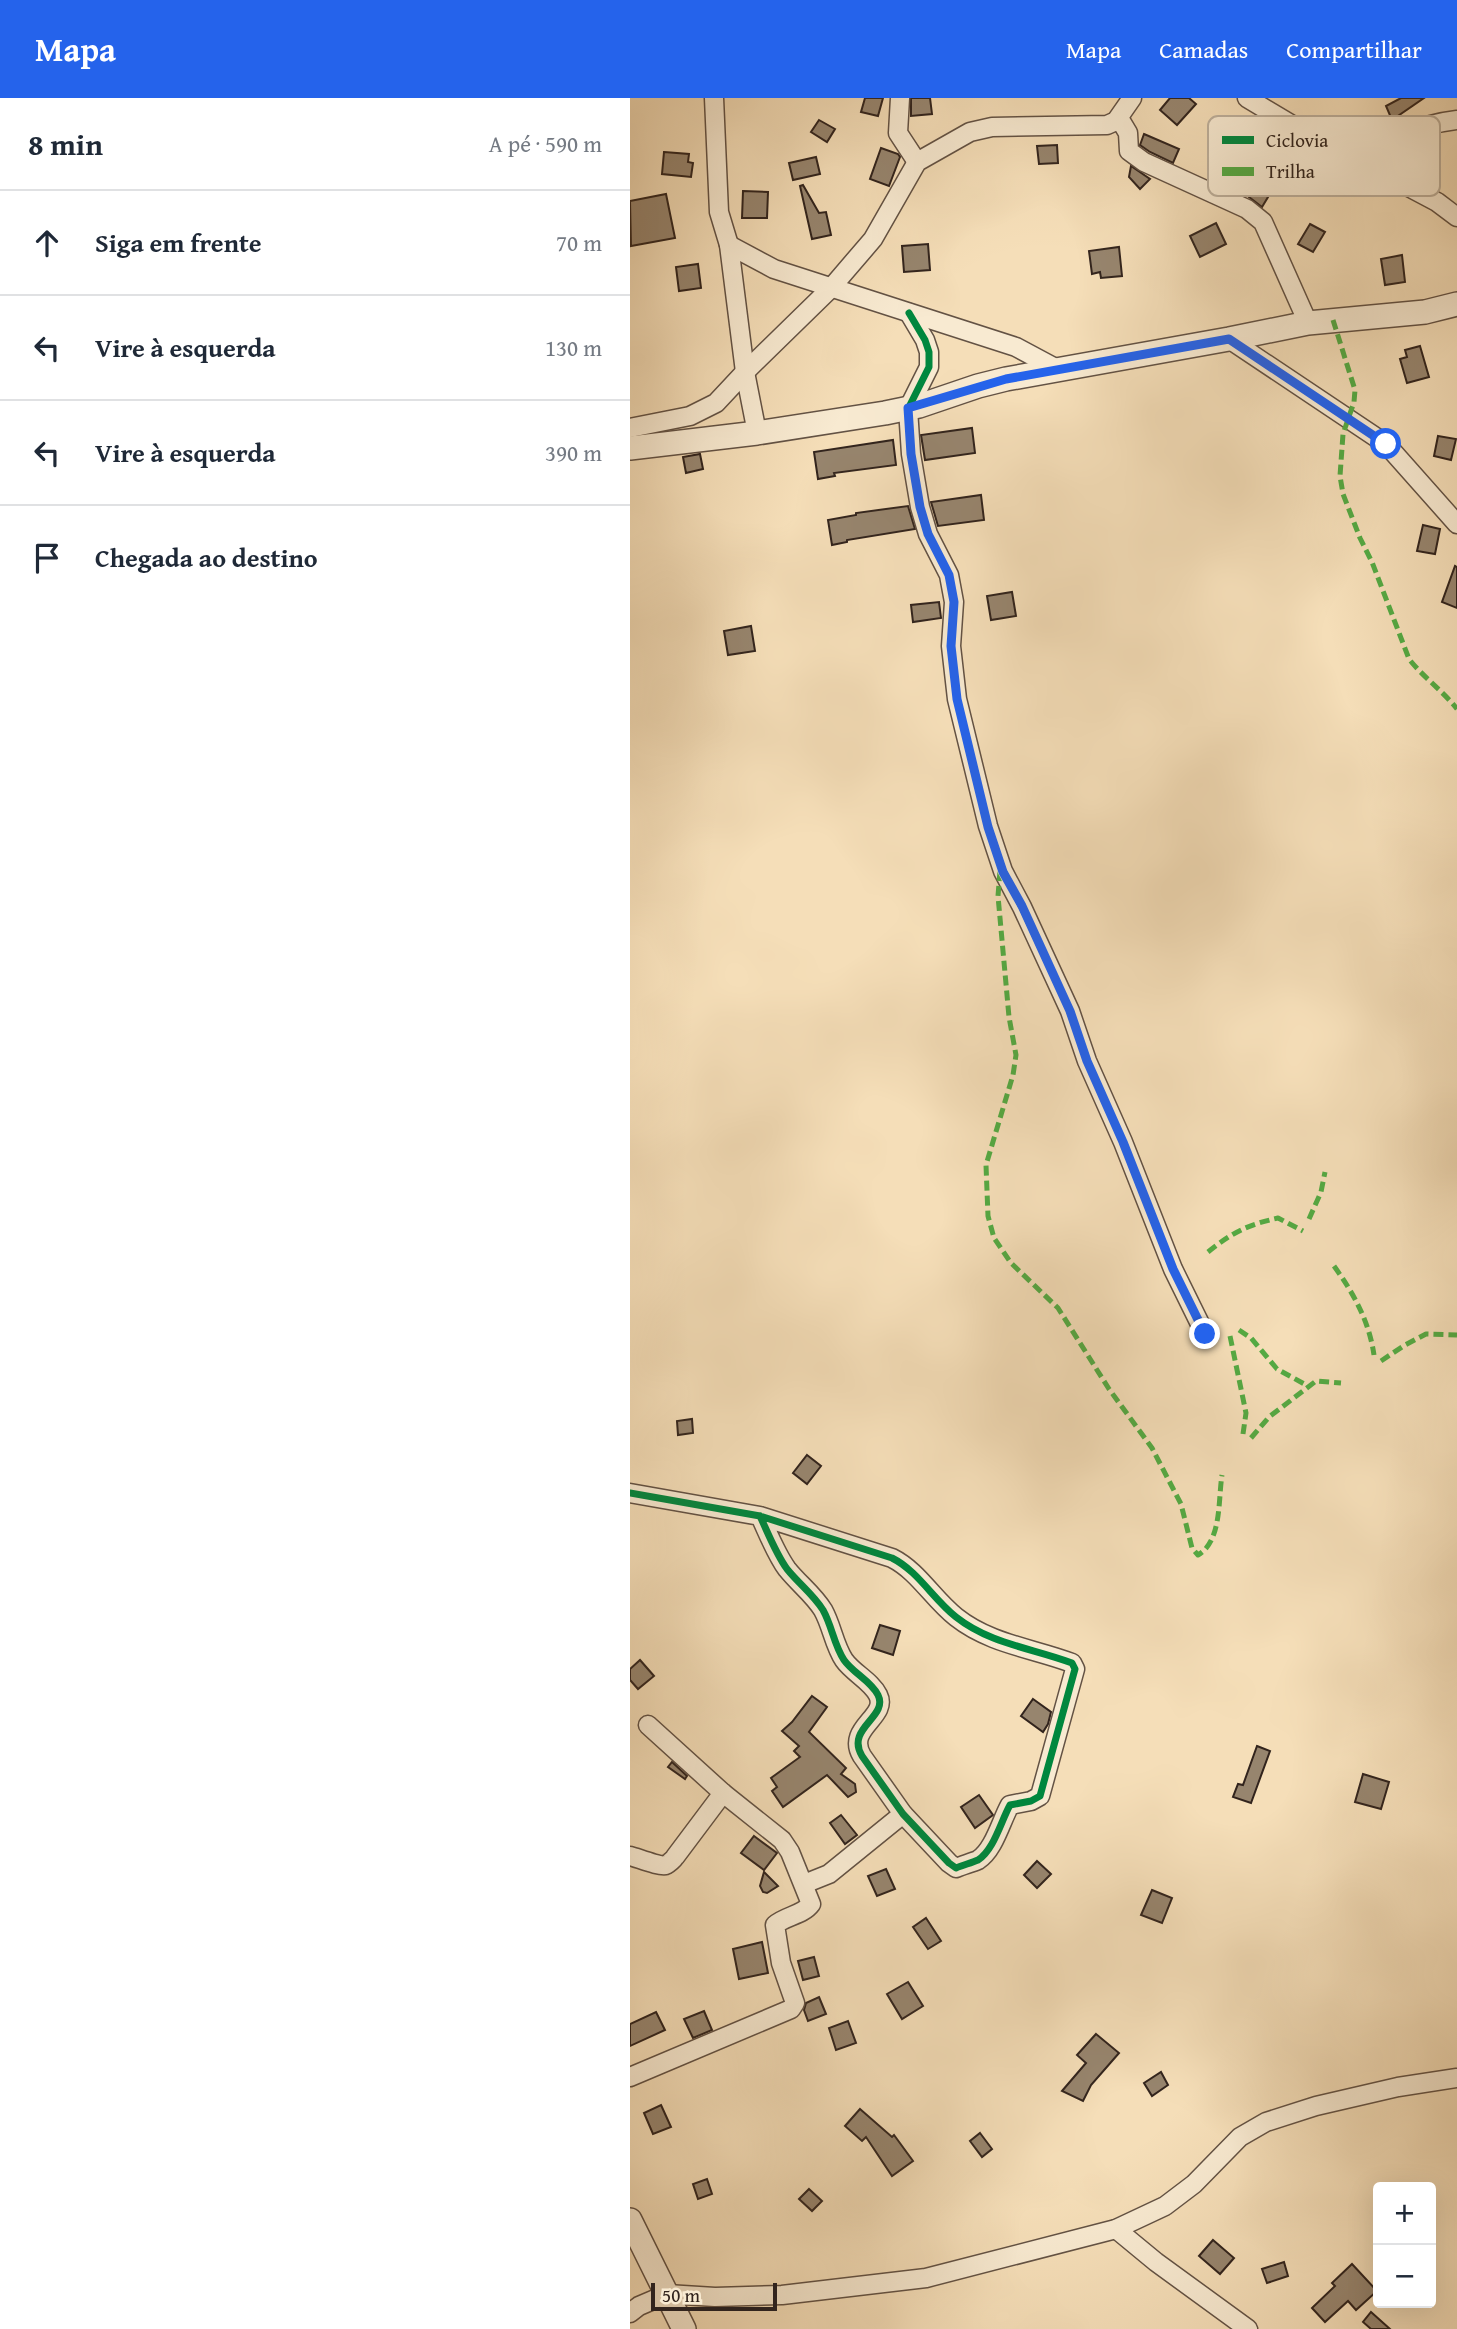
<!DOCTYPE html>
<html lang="pt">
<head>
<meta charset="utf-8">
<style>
  :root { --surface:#fff; --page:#f6f6f7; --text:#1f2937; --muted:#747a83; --line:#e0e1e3; --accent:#2563eb }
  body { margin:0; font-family:"Gentium Book Plus",serif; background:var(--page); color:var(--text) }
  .controls { position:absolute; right:21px; bottom:21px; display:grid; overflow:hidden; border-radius:7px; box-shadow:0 7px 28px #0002 }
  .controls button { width:63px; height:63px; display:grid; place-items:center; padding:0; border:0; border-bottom:2px solid var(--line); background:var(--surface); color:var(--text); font:35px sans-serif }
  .scale { position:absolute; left:21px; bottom:18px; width:126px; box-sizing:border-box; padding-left:7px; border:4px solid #32241d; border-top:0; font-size:19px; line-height:24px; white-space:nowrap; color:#32241d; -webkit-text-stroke:5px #f8ead1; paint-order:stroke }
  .stop { position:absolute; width:21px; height:21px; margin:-16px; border:5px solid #2563eb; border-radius:50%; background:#fff }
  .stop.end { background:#2563eb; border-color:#fff; box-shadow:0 2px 7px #0008 }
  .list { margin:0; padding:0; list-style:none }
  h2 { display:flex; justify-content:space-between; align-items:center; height:91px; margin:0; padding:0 28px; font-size:30px }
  h2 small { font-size:23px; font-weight:400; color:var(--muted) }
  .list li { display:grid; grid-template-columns:46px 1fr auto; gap:21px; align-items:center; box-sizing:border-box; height:105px; padding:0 28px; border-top:2px solid var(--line) }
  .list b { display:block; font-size:26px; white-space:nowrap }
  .list em { font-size:23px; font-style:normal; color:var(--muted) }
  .icon { flex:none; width:38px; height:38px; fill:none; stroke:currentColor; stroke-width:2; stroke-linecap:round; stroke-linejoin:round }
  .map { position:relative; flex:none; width:827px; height:2231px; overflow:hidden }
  header { display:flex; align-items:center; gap:42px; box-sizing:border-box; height:98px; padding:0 35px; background:var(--accent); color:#fff }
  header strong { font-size:33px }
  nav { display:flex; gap:38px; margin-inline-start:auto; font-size:24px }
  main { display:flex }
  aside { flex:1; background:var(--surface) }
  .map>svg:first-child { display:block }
  .building { fill:#97856e; stroke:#32241d; stroke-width:2 }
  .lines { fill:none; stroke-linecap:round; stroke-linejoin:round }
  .minor-casing { stroke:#635244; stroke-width:21 }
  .tertiary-casing { stroke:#635244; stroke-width:26 }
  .minor { stroke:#f8ead1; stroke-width:18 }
  .tertiary { stroke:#f8ead1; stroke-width:23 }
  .quiet { stroke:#54aa43; stroke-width:5; stroke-dasharray:10 5; stroke-linecap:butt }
  .cycleway-casing { stroke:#f8ead1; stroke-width:11 }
  .cycleway { stroke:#00873e; stroke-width:7 }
  .route { stroke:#2563eb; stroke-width:9 }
  .key { fill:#f8ead1; stroke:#bdaf9b; stroke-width:2 }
  .key-label { font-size:19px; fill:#32241d }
</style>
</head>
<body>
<header>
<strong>Mapa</strong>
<nav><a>Mapa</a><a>Camadas</a><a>Compartilhar</a></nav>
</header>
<main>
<aside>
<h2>8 min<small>A pé · 590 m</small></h2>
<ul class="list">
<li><svg class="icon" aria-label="ahead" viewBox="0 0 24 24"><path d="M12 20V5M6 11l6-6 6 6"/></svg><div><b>Siga em frente</b></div><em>70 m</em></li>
<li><svg class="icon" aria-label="left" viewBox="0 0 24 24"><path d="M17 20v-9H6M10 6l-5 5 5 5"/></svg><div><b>Vire à esquerda</b></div><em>130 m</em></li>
<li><svg class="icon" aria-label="left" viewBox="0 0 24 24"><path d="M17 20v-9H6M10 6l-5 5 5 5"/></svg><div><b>Vire à esquerda</b></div><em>390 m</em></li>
<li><svg class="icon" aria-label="arrive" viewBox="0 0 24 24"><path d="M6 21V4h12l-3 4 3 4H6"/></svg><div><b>Chegada ao destino</b></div></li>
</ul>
</aside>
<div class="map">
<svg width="827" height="2231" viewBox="0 0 827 2231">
  <rect width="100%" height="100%" fill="#f5deb8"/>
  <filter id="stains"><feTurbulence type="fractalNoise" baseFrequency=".00286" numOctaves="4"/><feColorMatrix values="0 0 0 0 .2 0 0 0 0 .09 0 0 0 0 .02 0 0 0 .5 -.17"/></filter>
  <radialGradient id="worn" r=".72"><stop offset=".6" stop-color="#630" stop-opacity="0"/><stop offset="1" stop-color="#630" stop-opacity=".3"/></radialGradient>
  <g class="building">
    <polygon points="235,0 253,0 248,18 231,14"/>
    <polygon points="281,0 300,0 302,16 281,18"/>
    <polygon points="540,0 559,0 566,6 547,27 530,12"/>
    <polygon points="771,0 794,0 762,22 756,8"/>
    <polygon points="189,22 205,31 197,44 181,34"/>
    <polygon points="514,36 549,51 543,65 520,54 510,47"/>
    <polygon points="427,47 428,65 409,66 407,48"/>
    <polygon points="251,50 268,56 270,59 259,88 240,81"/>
    <polygon points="34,54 59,56 58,64 63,65 61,79 32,76"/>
    <polygon points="186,59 190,76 163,82 159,65"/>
    <polygon points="501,68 520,81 510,91 499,79"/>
    <polygon points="173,87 189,115 196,114 201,137 182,141 170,88"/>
    <polygon points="624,91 638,99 632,109 619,99"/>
    <polygon points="113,93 138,94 137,120 112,120"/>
    <polygon points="36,96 45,140 1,148 0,103"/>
    <polygon points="586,125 596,146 570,159 560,138"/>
    <polygon points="680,126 695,134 683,154 668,146"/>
    <polygon points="298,146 300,172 274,174 272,148"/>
    <polygon points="489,149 492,178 471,180 470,174 462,176 459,153"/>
    <polygon points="772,157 775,184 755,187 751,161"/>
    <polygon points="68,166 71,190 49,193 46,169"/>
    <polygon points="790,248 799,279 777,285 770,261 777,259 775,252"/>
    <polygon points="342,330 345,355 295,362 291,337"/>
    <polygon points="808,338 826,341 821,362 804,358"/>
    <polygon points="263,342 266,367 204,375 205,378 188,381 184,354"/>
    <polygon points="70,356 73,371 56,375 53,359"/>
    <polygon points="351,397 354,422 308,428 301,404"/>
    <polygon points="278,408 285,431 217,442 217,444 202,447 198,422 226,417 226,415"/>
    <polygon points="793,427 810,431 805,456 787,453"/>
    <polygon points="825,468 827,469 827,510 812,504"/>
    <polygon points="382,494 386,518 361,522 357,498"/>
    <polygon points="309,504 311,520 283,524 281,507"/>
    <polygon points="121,528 125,553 98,557 94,533"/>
    <polygon points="62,1321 63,1335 48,1337 47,1323"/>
    <polygon points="177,1357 191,1368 177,1386 163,1375"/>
    <polygon points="250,1527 270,1533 263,1557 242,1550"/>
    <polygon points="10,1562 24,1578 8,1591 0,1582 0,1571"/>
    <polygon points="182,1598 197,1609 179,1634 216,1670 211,1676 225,1686 226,1694 218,1699 197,1677 153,1709 142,1693 147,1689 141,1680 170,1659 164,1653 169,1648 152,1633 162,1624"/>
    <polygon points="403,1601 421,1614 418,1626 413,1634 391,1618"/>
    <polygon points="627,1648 640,1653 621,1705 603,1699 608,1686 613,1687"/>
    <polygon points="42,1664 57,1678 55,1681 38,1669"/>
    <polygon points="733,1676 759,1684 751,1711 725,1704"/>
    <polygon points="349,1697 363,1717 345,1730 331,1709"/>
    <polygon points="211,1717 227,1737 215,1746 200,1725"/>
    <polygon points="124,1738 147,1755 134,1772 111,1755"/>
    <polygon points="407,1763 421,1776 407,1790 394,1777"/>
    <polygon points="256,1771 265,1791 247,1798 238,1778"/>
    <polygon points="134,1774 148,1788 137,1795 133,1794 130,1788"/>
    <polygon points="522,1792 542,1800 532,1825 511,1817"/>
    <polygon points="296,1820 311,1843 298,1851 283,1829"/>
    <polygon points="132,1844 138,1875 109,1881 103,1851"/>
    <polygon points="184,1859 189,1878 173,1882 168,1863"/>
    <polygon points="278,1884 293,1908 272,1921 257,1896"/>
    <polygon points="189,1899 196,1916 178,1923 174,1912 176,1905"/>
    <polygon points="74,1913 82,1932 63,1940 54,1921"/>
    <polygon points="26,1914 35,1932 0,1948 0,1926"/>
    <polygon points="218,1923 226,1945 206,1952 199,1930"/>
    <polygon points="466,1936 489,1955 461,1987 453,2003 432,1993 456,1965 447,1957"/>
    <polygon points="531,1974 538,1987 522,1998 514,1985"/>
    <polygon points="31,2007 41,2029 23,2036 14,2015"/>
    <polygon points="230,2011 262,2039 264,2037 283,2063 262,2078 236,2039 232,2043 215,2028"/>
    <polygon points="350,2035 362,2051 352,2059 340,2043"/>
    <polygon points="77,2081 82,2096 68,2101 63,2086"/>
    <polygon points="179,2091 192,2103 182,2113 169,2101"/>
    <polygon points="583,2142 604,2160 590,2176 569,2158"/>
    <polygon points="654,2164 658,2178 637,2185 632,2171"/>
    <polygon points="722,2166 747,2193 726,2212 718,2203 695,2224 682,2210 705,2188 702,2185"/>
    <polygon points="741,2214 760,2231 741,2231 733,2224"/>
  </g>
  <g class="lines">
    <defs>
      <g id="minor">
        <polyline points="84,0 89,114 99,147 115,274 127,335"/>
        <polyline points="270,0 268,35 287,64"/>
        <polyline points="617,0 669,31 807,104 827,119"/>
        <polyline points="486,23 492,25 498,35 499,53 514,64 617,111 633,124 678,225"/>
        <path d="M 738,68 C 758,39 793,26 827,22"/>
        <polyline points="99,147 144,171 386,249 429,272"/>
        <polyline points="279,215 295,242 299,254 299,269 278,311 281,356 290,409 298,436 319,477 324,504 321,548 327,601 358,728 373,773 392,809 440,913 457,963 493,1044 543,1171 575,1236"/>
        <polyline points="599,241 756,346 827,426"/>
        <polyline points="0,330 60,318 86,305 115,274 201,190 243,141 287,64 340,34 362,29 477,27 486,23 502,0"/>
        <path d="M 0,1395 L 130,1418 L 262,1460 C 288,1473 303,1501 326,1519 C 360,1546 402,1550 442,1565 L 445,1571 L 410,1698 L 401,1703 L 380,1707 C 371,1723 364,1752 348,1762 C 341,1765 333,1767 326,1770 L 319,1765 L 273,1716 L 232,1658 C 215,1630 259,1619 248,1597 C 241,1583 223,1575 214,1562 C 204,1547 202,1528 193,1512 C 183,1496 169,1486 157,1471 C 146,1456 138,1435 130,1418"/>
        <path d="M 0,1758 C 8,1760 30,1769 36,1767 C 37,1767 45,1760 45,1759 L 93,1695"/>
        <polyline points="174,1786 199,1776 273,1716"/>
        <path d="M 0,1979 L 161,1911 L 165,1905 L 151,1865 L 145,1827 C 155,1818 173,1817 181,1806 L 160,1754 L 152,1742 L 93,1695 L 18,1627"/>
        <polyline points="486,2131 526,2164 618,2231"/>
        <polyline points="0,2215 9,2208 37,2196 85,2199 152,2197 296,2180 486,2131 535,2108 564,2086 610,2039 636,2024 686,2008 768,1989 827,1980"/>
      </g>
      <g id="tertiary">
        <polyline points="0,350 127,335 255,315 289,308 348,288 376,281 599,241 678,225 795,214 827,206"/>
        <polyline points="0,2122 54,2231"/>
      </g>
    </defs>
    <use href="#minor" class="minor-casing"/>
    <use href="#tertiary" class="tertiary-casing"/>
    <use href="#minor" class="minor"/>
    <use href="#tertiary" class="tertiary"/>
    <g class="quiet">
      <path d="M 703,222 L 725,292 L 724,304 L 713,336 L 710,378 L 713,396 L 730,440 L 742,464 L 779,561 C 793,579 812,592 827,611"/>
      <path d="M 370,773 L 368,798 L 379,919 L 386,957 L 383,977 L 356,1067 L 358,1118 L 364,1140 L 381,1165 L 428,1210 L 479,1291 L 522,1350 L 551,1406 L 562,1450 L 568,1457 C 592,1443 588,1402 592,1377"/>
      <polyline points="679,1121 691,1094 695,1074"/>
      <path d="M 578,1154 C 603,1134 617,1127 648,1120 L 673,1133"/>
      <path d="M 704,1168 C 724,1196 739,1223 744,1257"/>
      <polyline points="609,1232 621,1240 647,1271 678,1288"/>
      <polyline points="600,1238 616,1315 613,1336"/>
      <polyline points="751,1263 775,1247 796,1236 827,1237"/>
      <polyline points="621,1340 639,1319 686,1283 711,1285"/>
    </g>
    <defs>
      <g id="cycleway">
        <polyline points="279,215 295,242 299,254 299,269 278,311 281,356 290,409 298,436 319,477 324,504 321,548 327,601 358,728 373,773 392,809 440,913 457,963 493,1044 543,1171 575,1236"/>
        <path d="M 0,1395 L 130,1418 L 262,1460 C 288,1473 303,1501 326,1519 C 360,1546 402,1550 442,1565 L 445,1571 L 410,1698 L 401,1703 L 380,1707 C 371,1723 364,1752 348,1762 C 341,1765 333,1767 326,1770 L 319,1765 L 273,1716 L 232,1658 C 215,1630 259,1619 248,1597 C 241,1583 223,1575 214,1562 C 204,1547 202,1528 193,1512 C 183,1496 169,1486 157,1471 C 146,1456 138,1435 130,1418"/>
      </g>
    </defs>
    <use href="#cycleway" class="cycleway-casing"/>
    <use href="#cycleway" class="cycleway"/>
  </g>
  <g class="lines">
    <polyline class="route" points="575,1236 543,1171 493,1044 457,963 440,913 392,808 373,774 358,729 327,601 321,548 324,504 319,477 298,436 290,409 281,356 278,310 376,281 599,241 756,346"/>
  </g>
  <rect x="578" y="18" width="232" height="80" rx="10" class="key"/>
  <rect x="592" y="38" width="32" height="8" fill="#00873e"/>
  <rect x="592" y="69" width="32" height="9" fill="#54aa43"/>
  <g class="key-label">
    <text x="636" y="49">Ciclovia</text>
    <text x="636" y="80">Trilha</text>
  </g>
  <rect width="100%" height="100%" filter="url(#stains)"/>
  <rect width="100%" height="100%" fill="url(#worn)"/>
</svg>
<div class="controls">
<button>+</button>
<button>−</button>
</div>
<div class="scale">50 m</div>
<div class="stop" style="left:756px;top:346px"></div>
<div class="stop end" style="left:575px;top:1236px"></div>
</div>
</main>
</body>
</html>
